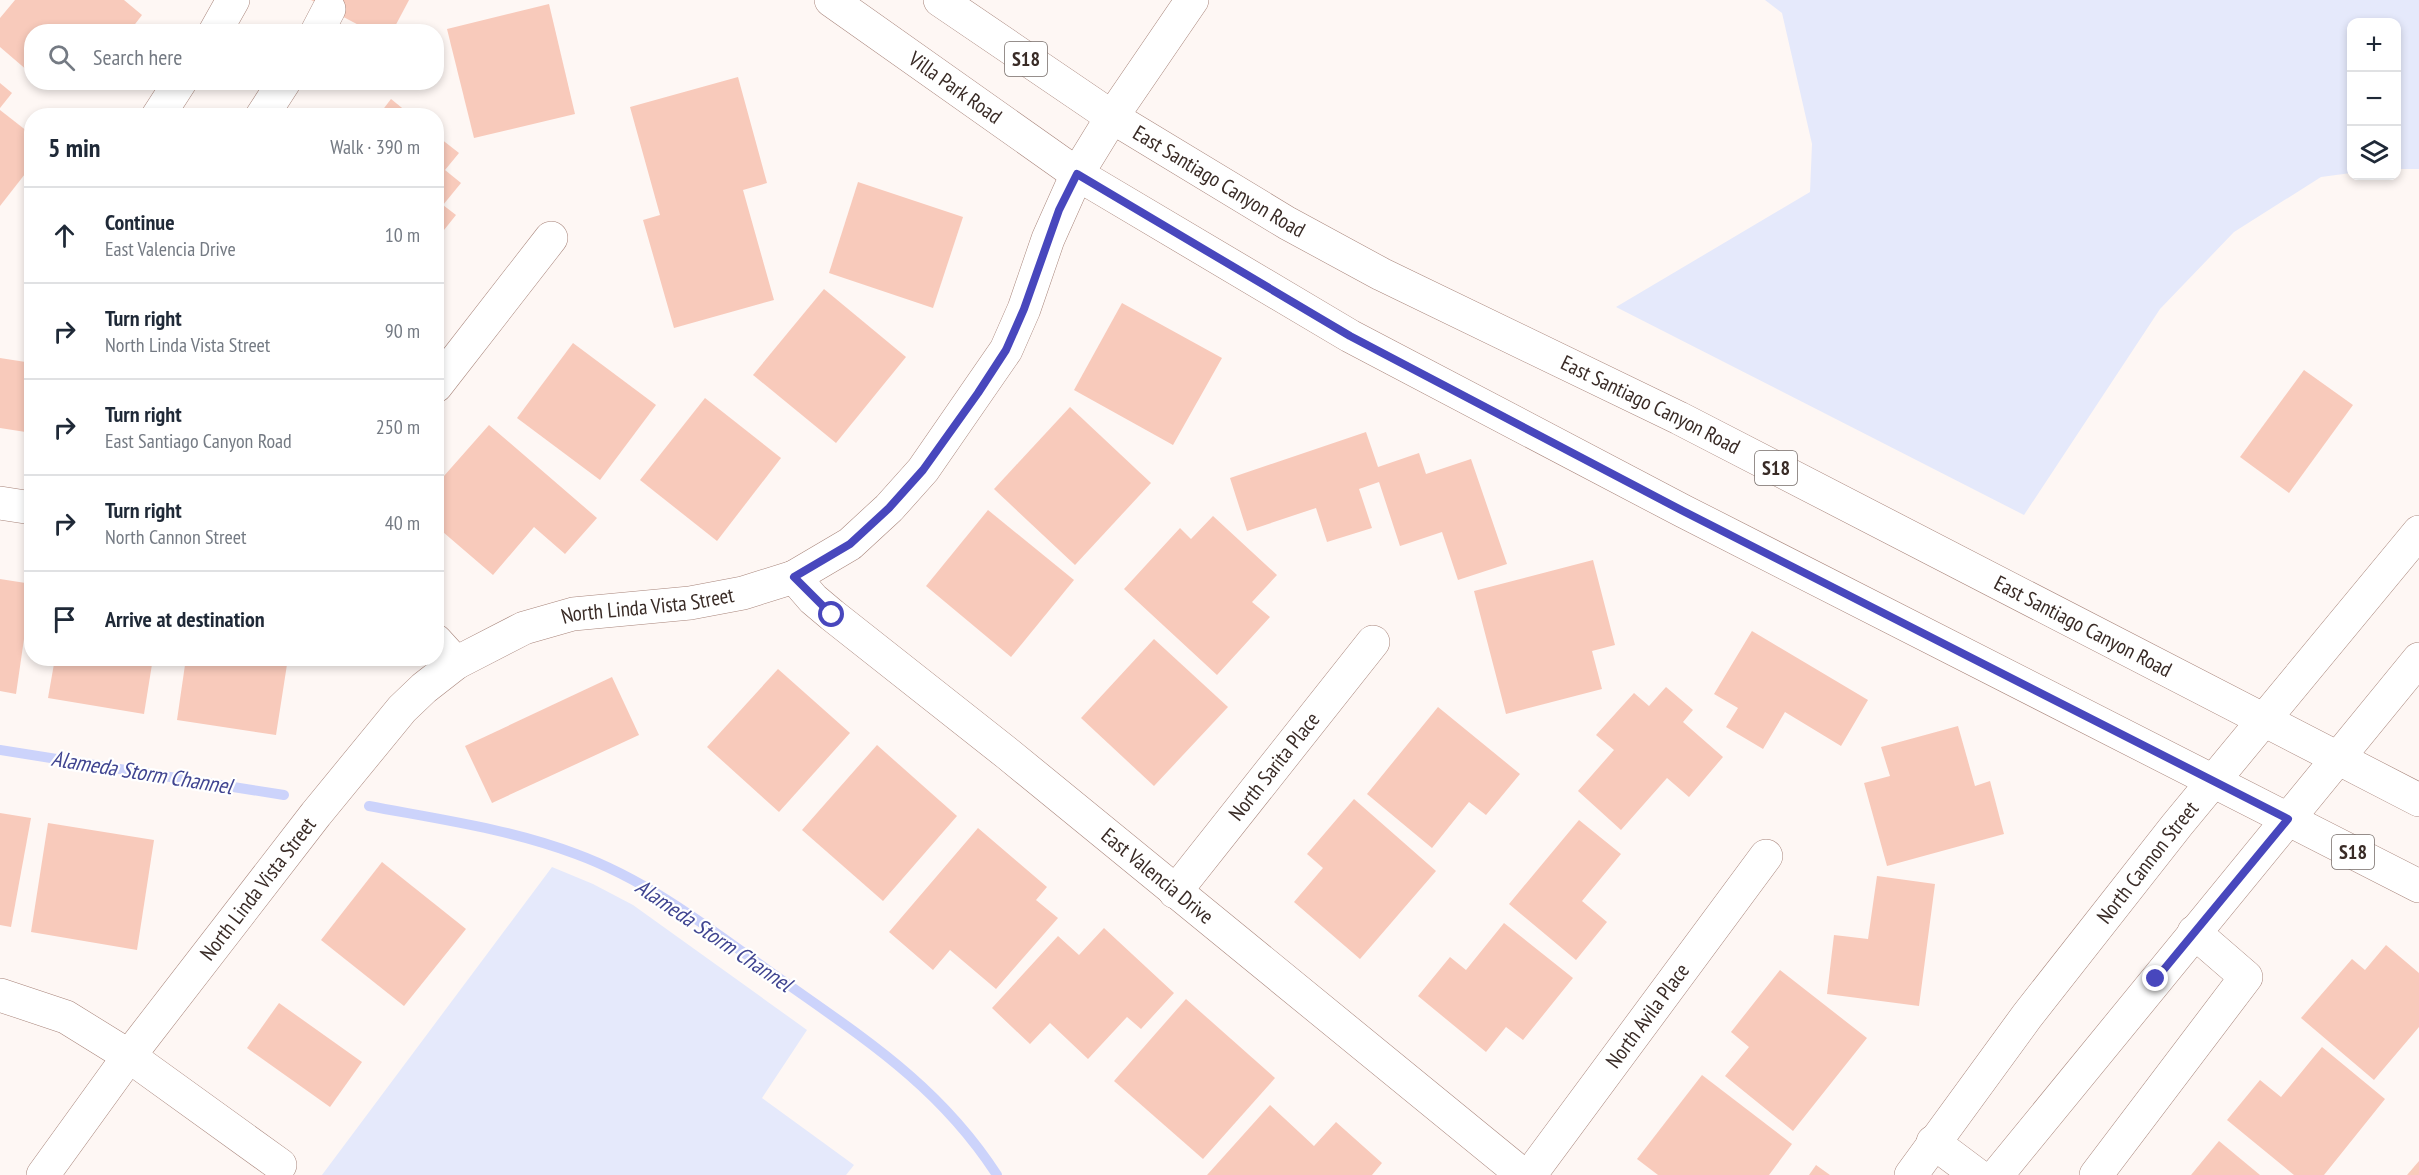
<!DOCTYPE html>
<html lang="en">
<head>
<meta charset="utf-8">
<style>
  :root { --surface:#fff; --page:#f6f6f7; --text:#1f2937; --muted:#747a83; --line:#e0e1e3 }
  body { margin:0; font-family:"PT Sans Narrow",sans-serif; background:var(--page); color:var(--text) }
  .controls { position:absolute; right:18px; top:18px; display:grid; overflow:hidden; border-radius:12px; box-shadow:0 3px 9px #0003 }
  .controls button { width:54px; height:54px; display:grid; place-items:center; padding:0; border:0; border-bottom:2px solid var(--line); background:var(--surface); color:var(--text); font:30px sans-serif }
  .stop { position:absolute; width:18px; height:18px; margin:-14px; border:4px solid #4847bd; border-radius:50%; background:#fff }
  .stop.end { background:#4847bd; border-color:#fff; box-shadow:0 2px 6px #0008 }
  .list { margin:0; padding:0; list-style:none }
  h2 { display:flex; justify-content:space-between; align-items:center; height:78px; margin:0; padding:0 24px; font-size:26px }
  h2 small { font-size:20px; font-weight:400; color:var(--muted) }
  .list li { display:grid; grid-template-columns:39px 1fr auto; gap:18px; align-items:center; box-sizing:border-box; height:96px; padding:0 24px; border-top:2px solid var(--line) }
  .list b { display:block; font-size:22px; white-space:nowrap }
  .list p { margin:0; font-size:20px; white-space:nowrap; color:var(--muted) }
  .list em { font-size:20px; font-style:normal; color:var(--muted) }
  .icon { flex:none; width:33px; height:33px; fill:none; stroke:currentColor; stroke-width:2; stroke-linecap:round; stroke-linejoin:round }
  .map { position:relative; flex:none; width:2419px; height:1175px; overflow:hidden }
  .search { position:absolute; background:var(--surface); box-shadow:0 3px 9px #0003; left:24px; top:24px; width:420px; height:66px; display:flex; align-items:center; gap:15px; box-sizing:border-box; padding:0 21px; border-radius:24px; color:var(--muted); font-size:22px }
  .panel { position:absolute; background:var(--surface); box-shadow:0 3px 9px #0003; left:24px; top:108px; width:420px; height:558px; border-radius:24px }
  .map>svg:first-child { display:block }
  .green { fill:#e5e9fb }
  .lines { fill:none; stroke-linecap:round; stroke-linejoin:round }
  .stream { stroke:#ccd3fb; stroke-width:10 }
  .building { fill:#f8cabb }
  .minor-casing { stroke:#a8857b; stroke-width:34 }
  .major-casing { stroke:#a8857b; stroke-width:34 }
  .minor { stroke:#fff; stroke-width:33 }
  .major { stroke:#fff; stroke-width:33 }
  .route { stroke:#4847bd; stroke-width:8 }
  .labels { text-anchor:middle; stroke-width:4.5; stroke-linejoin:round; paint-order:stroke }
  .shield { fill:#fff; stroke:#746b67; stroke-width:1.5 }
  .shield-label { font-size:20px; font-weight:bold; fill:#392b26 }
  .street-label { font-size:21px; fill:#392b26; stroke:#fff }
  .water-label { font-size:22px; font-style:italic; fill:#404591; stroke:#fff }
</style>
</head>
<body>
<div class="map">
<svg width="2419" height="1175" viewBox="0 0 2419 1175">
  <rect width="100%" height="100%" fill="#fef7f4"/>
  <g class="green">
    <polygon points="1765,0 2419,0 2419,169 2397,169 2396,22 2352,22 2351,173 2321,177 2234,232 2160,309 2024,515 1616,307 1810,192 1812,144 1782,13"/>
    <polygon points="552,867 593,884 633,905 807,1030 762,1098 854,1165 846,1175 322,1175"/>
  </g>
  <g class="lines">
    <g class="stream">
      <polyline points="0,750 284,795"/>
      <path d="M 369,806 C 438,819 510,829 576,854 C 647,880 708,927 769,971 C 857,1034 937,1082 997,1175"/>
    </g>
  </g>
  <g class="building">
    <polygon points="15,0 124,0 142,15 129,32 32,32 32,67 28,71 0,47 0,18"/>
    <polygon points="311,0 409,0 392,32 372,32"/>
    <polygon points="549,4 575,114 474,138 447,29"/>
    <polygon points="738,77 767,183 743,190 774,300 674,328 643,220 660,215 630,107"/>
    <polygon points="0,83 12,93 0,108"/>
    <polygon points="391,99 412,116 378,116"/>
    <polygon points="0,110 32,135 32,165 0,206"/>
    <polygon points="436,135 459,153 445,170 461,183 443,205 456,215 436,240"/>
    <polygon points="858,182 963,217 933,308 829,273"/>
    <polygon points="824,289 906,357 836,443 753,375"/>
    <polygon points="1122,303 1222,358 1173,445 1074,390"/>
    <polygon points="573,343 656,405 600,480 517,418"/>
    <polygon points="0,358 32,363 32,433 0,428"/>
    <polygon points="2304,370 2353,405 2289,493 2240,457"/>
    <polygon points="705,398 781,458 717,541 640,480"/>
    <polygon points="1070,407 1151,483 1075,565 994,489"/>
    <polygon points="489,425 597,518 565,554 534,527 493,575 436,526 436,485"/>
    <polygon points="1366,432 1378,467 1419,453 1426,474 1471,459 1507,564 1458,580 1442,532 1400,546 1379,482 1359,489 1372,528 1327,542 1316,508 1247,531 1230,478"/>
    <polygon points="988,510 1074,580 1011,657 926,586"/>
    <polygon points="1213,516 1277,575 1252,602 1270,617 1217,675 1124,589 1180,528 1191,539"/>
    <polygon points="1593,560 1615,645 1592,651 1602,689 1506,714 1474,591"/>
    <polygon points="0,579 32,584 16,694 0,691"/>
    <polygon points="1752,631 1868,700 1841,746 1785,712 1763,749 1726,727 1738,708 1714,694"/>
    <polygon points="1154,639 1228,707 1154,786 1081,718"/>
    <polygon points="55,658 153,658 144,714 48,698"/>
    <polygon points="186,658 288,658 276,735 177,720"/>
    <polygon points="778,669 850,733 779,812 707,747"/>
    <polygon points="612,677 639,735 492,803 465,746"/>
    <polygon points="1666,687 1693,710 1683,722 1723,757 1689,797 1667,778 1621,830 1578,791 1614,750 1596,735 1634,693 1649,706"/>
    <polygon points="1438,707 1520,774 1486,815 1469,802 1432,848 1367,794"/>
    <polygon points="1958,726 1975,786 1990,781 2004,834 1887,866 1864,783 1890,776 1881,747"/>
    <polygon points="877,745 957,816 883,901 802,830"/>
    <polygon points="1354,799 1436,871 1360,959 1294,902 1323,868 1307,854"/>
    <polygon points="0,813 31,818 11,927 0,925"/>
    <polygon points="1579,820 1621,854 1582,901 1607,922 1576,960 1509,904"/>
    <polygon points="48,823 154,840 137,950 31,932"/>
    <polygon points="978,828 1047,887 1036,900 1058,918 996,989 950,950 933,970 889,932"/>
    <polygon points="382,862 466,929 404,1006 321,940"/>
    <polygon points="1877,876 1935,884 1919,1006 1827,994 1834,935 1868,939"/>
    <polygon points="1504,923 1573,978 1523,1040 1506,1027 1486,1052 1418,996 1450,957 1466,970"/>
    <polygon points="1104,928 1174,993 1141,1029 1127,1017 1088,1059 1050,1023 1030,1044 992,1008 1058,936 1079,955"/>
    <polygon points="2386,945 2419,973 2419,1027 2374,1080 2301,1018 2352,959 2365,970"/>
    <polygon points="1780,970 1867,1038 1793,1131 1725,1076 1749,1047 1731,1032"/>
    <polygon points="1186,999 1275,1078 1203,1159 1114,1081"/>
    <polygon points="279,1003 362,1062 330,1107 247,1048"/>
    <polygon points="2322,1047 2385,1099 2324,1175 2294,1175 2227,1120 2260,1080 2281,1097"/>
    <polygon points="1702,1075 1792,1144 1769,1175 1658,1175 1637,1159"/>
    <polygon points="1270,1105 1314,1146 1336,1122 1382,1163 1372,1175 1207,1175"/>
    <polygon points="2219,1141 2260,1175 2191,1175"/>
    <polygon points="2419,1161 2419,1175 2407,1175"/>
    <polygon points="1816,1165 1830,1175 1809,1175"/>
  </g>
  <g class="lines">
    <defs>
      <g id="minor">
        <polyline points="215,32 233,0"/>
        <polyline points="317,32 329,9"/>
        <polyline points="158,116 180,82"/>
        <polyline points="262,116 284,82"/>
        <polyline points="436,386 551,238"/>
        <polyline points="0,503 32,508"/>
        <path id="s1" d="M 794,577 L 813,599 L 832,615 L 1008,754 L 1523,1175"/>
        <polyline points="436,641 456,663"/>
        <path id="s2" d="M 1175,892 L 1373,642"/>
        <polyline points="0,995 66,1017 129,1056 280,1165"/>
        <polyline points="1933,1142 1977,1175"/>
        <path id="s3" d="M 43,1175 L 129,1056 L 316,814 L 402,709 L 424,688 L 456,663 L 524,628 L 573,614 L 690,603 L 743,593 L 794,577 L 850,544 L 889,508 L 923,470 L 1006,350 L 1024,309 L 1048,239 L 1077,174 L 1112,117 L 1192,0"/>
        <path id="s4" d="M 1530,1175 L 1766,856"/>
        <polyline points="2096,1175 2246,977 2194,932"/>
      </g>
      <g id="major">
        <path id="s5" d="M 831,0 L 1077,174 L 1350,336 L 1683,511 L 2419,886"/>
        <path id="s6" d="M 940,0 L 1112,117 L 1287,223 L 1381,274 L 1679,418 L 2419,800"/>
        <path id="s7" d="M 1911,1175 L 2027,1016 L 2177,825 L 2419,532"/>
        <polyline points="1997,1175 2419,659"/>
      </g>
    </defs>
    <use href="#minor" class="minor-casing"/>
    <use href="#major" class="major-casing"/>
    <use href="#minor" class="minor"/>
    <use href="#major" class="major"/>
  </g>
  <g class="lines">
    <polyline class="route" points="832,615 794,577 850,544 889,508 923,470 978,393 1006,350 1024,309 1059,210 1077,174 1350,336 1683,511 2288,819 2156,979"/>
  </g>
  <g class="labels">
    <g class="shield">
      <rect x="1005" y="42" width="42" height="34" rx="4.5"/>
      <rect x="1755" y="451" width="42" height="34" rx="4.5"/>
      <rect x="2332" y="835" width="42" height="34" rx="4.5"/>
    </g>
    <g class="shield-label">
      <text x="1026" y="66">S18</text>
      <text x="1776" y="475">S18</text>
      <text x="2353" y="859">S18</text>
    </g>
    <g class="street-label">
      <text dy="7" stroke="none"><textPath href="#s5" startOffset="152">Villa Park Road</textPath></text>
      <text dy="7" stroke="none"><textPath href="#s6" startOffset="333">East Santiago Canyon Road</textPath></text>
      <text dy="7" stroke="none"><textPath href="#s6" startOffset="819">East Santiago Canyon Road</textPath></text>
      <text dy="7" stroke="none"><textPath href="#s3" startOffset="862">North Linda Vista Street</textPath></text>
      <text dy="7" stroke="none"><textPath href="#s6" startOffset="1305">East Santiago Canyon Road</textPath></text>
      <text dy="7" stroke="none"><textPath href="#s2" startOffset="160">North Sarita Place</textPath></text>
      <text dy="7" stroke="none"><textPath href="#s7" startOffset="392">North Cannon Street</textPath></text>
      <text dy="7" stroke="none"><textPath href="#s1" startOffset="471">East Valencia Drive</textPath></text>
      <text dy="7" stroke="none"><textPath href="#s3" startOffset="358">North Linda Vista Street</textPath></text>
      <text dy="7" stroke="none"><textPath href="#s4" startOffset="198">North Avila Place</textPath></text>
    </g>
    <g class="water-label">
      <text transform="translate(142 772) rotate(9)" y="8">Alameda Storm Channel</text>
      <text transform="translate(714 935) rotate(34)" y="8">Alameda Storm Channel</text>
    </g>
  </g>
</svg>
<div class="controls">
<button>+</button>
<button>−</button>
<button><svg class="icon" aria-label="layers" viewBox="0 0 24 24"><path d="M12 4l9 5-9 5-9-5zM3 14l9 5 9-5"/></svg></button>
</div>
<div class="stop" style="left:832px;top:615px"></div>
<div class="stop end" style="left:2156px;top:979px"></div>
<div class="search"><svg class="icon" aria-label="search" viewBox="0 0 24 24"><circle cx="10" cy="10" r="6"/><path d="M15 15l6 6"/></svg>Search here</div>
<section class="panel">
<h2>5 min<small>Walk · 390 m</small></h2>
<ul class="list">
<li><svg class="icon" aria-label="ahead" viewBox="0 0 24 24"><path d="M12 20V5M6 11l6-6 6 6"/></svg><div><b>Continue</b><p>East Valencia Drive</p></div><em>10 m</em></li>
<li><svg class="icon" aria-label="right" viewBox="0 0 24 24"><path d="M7 20v-9h11M14 6l5 5-5 5"/></svg><div><b>Turn right</b><p>North Linda Vista Street</p></div><em>90 m</em></li>
<li><svg class="icon" aria-label="right" viewBox="0 0 24 24"><path d="M7 20v-9h11M14 6l5 5-5 5"/></svg><div><b>Turn right</b><p>East Santiago Canyon Road</p></div><em>250 m</em></li>
<li><svg class="icon" aria-label="right" viewBox="0 0 24 24"><path d="M7 20v-9h11M14 6l5 5-5 5"/></svg><div><b>Turn right</b><p>North Cannon Street</p></div><em>40 m</em></li>
<li><svg class="icon" aria-label="arrive" viewBox="0 0 24 24"><path d="M6 21V4h12l-3 4 3 4H6"/></svg><div><b>Arrive at destination</b></div></li>
</ul>
</section>
</div>
</body>
</html>
